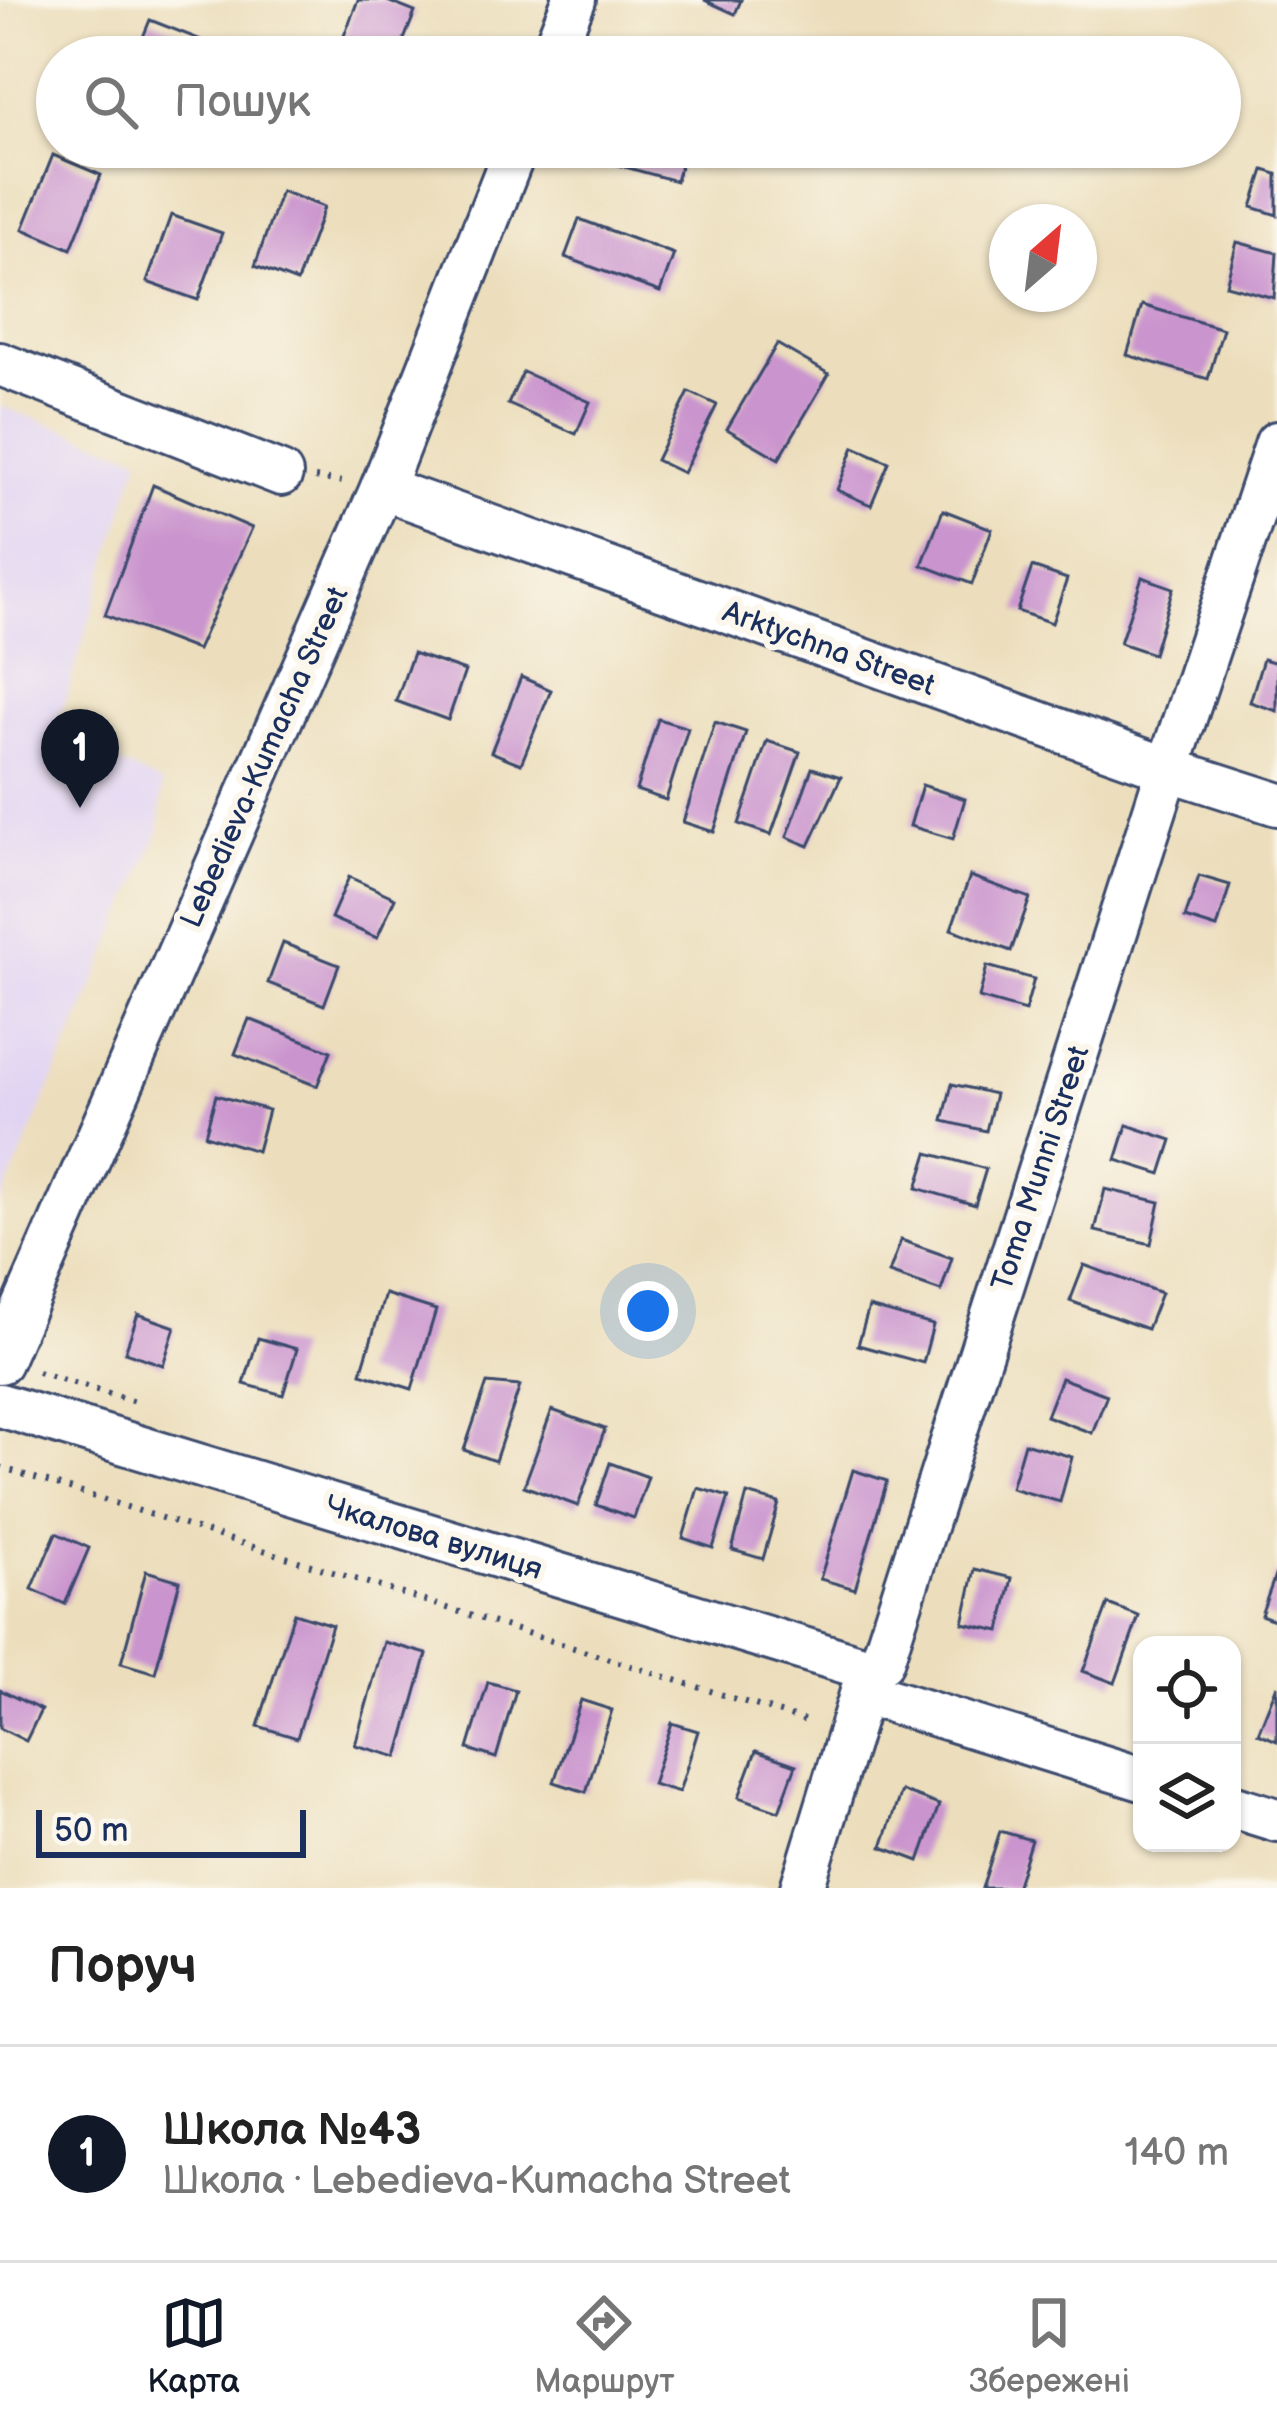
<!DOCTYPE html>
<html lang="uk">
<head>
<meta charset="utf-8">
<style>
  :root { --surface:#fff; --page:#f6f6f6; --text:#222; --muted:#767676; --line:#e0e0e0; --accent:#111827 }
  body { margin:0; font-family:"Balsamiq Sans",sans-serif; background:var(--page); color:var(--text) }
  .controls { position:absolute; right:36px; bottom:36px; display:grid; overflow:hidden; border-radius:24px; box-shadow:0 3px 9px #0004 }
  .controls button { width:108px; height:108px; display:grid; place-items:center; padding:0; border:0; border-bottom:3px solid var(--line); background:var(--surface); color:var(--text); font:60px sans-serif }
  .compass { position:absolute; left:989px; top:204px; width:108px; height:108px; border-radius:50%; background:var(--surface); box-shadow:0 3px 9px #0004; rotate:28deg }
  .scale { position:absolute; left:36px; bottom:30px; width:270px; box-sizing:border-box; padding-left:12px; border:6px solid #1b2f5e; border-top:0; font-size:33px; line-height:42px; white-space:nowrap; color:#1b2f5e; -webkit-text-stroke:9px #fbf7ec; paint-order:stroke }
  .you { position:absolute; left:648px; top:1311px; width:42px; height:42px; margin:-30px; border:9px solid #fff; border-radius:50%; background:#1a73e8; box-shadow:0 0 0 18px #1a73e833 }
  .badge { display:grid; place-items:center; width:78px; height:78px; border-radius:50%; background:var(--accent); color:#fff; font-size:39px; font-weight:700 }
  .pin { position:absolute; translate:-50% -99px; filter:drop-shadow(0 3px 6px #0008) }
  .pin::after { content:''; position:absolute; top:63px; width:42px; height:36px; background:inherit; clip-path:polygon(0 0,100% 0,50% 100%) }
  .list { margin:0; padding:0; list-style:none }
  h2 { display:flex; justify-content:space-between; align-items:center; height:156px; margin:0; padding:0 48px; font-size:51px }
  h2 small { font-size:39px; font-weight:400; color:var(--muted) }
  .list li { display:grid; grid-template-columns:78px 1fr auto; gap:36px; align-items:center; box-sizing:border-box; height:216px; padding:0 48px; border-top:3px solid var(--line) }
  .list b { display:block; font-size:45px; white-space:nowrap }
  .list p { margin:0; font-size:39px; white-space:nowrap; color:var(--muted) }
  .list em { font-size:39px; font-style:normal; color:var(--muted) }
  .icon { flex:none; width:66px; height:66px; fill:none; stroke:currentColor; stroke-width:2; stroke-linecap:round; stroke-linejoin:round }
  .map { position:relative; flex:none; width:1277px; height:1888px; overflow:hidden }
  .search { position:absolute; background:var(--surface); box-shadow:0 3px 9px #0004; left:36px; right:36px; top:36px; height:132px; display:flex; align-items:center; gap:30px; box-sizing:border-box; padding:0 42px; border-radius:66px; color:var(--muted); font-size:45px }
  .sheet { height:372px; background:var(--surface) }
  nav { display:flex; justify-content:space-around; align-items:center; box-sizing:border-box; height:168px; border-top:3px solid var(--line); background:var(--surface); font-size:33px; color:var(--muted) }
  nav a { display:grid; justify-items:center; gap:6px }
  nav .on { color:var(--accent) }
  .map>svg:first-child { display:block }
  .built { fill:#e1d4f3 }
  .building { fill:#ca94ce }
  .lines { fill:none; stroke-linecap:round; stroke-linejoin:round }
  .minor-casing { stroke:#3a496c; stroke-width:48 }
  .path { stroke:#3a496c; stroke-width:6; stroke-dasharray:3 9; stroke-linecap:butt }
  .minor { stroke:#fff; stroke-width:42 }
  .labels { text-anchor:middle; stroke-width:12; stroke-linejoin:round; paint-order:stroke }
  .street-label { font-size:30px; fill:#1b2f5e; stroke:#fbf7ec }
</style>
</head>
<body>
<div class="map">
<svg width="1277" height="1888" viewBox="0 0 1277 1888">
  <rect width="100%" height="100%" fill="#fbf7ec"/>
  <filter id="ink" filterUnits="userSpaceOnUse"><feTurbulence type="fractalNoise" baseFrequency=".00833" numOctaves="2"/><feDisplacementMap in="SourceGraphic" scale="24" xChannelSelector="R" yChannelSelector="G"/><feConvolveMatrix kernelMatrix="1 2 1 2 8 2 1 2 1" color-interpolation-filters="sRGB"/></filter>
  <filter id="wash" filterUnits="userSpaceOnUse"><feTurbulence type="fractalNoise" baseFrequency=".004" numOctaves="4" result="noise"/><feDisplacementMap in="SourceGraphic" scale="48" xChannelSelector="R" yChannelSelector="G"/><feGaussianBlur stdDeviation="2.7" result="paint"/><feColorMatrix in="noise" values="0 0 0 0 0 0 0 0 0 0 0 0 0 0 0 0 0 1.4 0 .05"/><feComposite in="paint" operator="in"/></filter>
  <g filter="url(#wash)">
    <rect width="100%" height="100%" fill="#ecdebc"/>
    <polygon class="built" points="0,406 140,457 55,732 162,784 159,832 0,1205"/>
    <g id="blocks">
      <g class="building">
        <polygon points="358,0 385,0 415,12 397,57 382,57 342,41"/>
        <polygon points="704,0 741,0 735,14"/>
        <polygon points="150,20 204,41 198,57 135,57"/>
        <polygon points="657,43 693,57 651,57"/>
        <polygon points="337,147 371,147 365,159"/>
        <polygon points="614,147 686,147 676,181 610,163"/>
        <polygon points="53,155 101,175 71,249 23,229"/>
        <polygon points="1264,170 1277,174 1277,215 1252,207"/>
        <polygon points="281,191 324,207 297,282 255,266"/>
        <polygon points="171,215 222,233 198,300 147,282"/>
        <polygon points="579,219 674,254 660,292 565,257"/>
        <polygon points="1237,242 1277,253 1274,298 1226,285"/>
        <polygon points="1142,305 1223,329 1208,379 1127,355"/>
        <polygon points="777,344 829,374 779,459 727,429"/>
        <polygon points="523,372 590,402 576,434 508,404"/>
        <polygon points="689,392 717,405 683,473 656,460"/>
        <polygon points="854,447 889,462 871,505 837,490"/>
        <polygon points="153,485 252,528 197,650 105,615"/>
        <polygon points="943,510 992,529 972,584 922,565"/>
        <polygon points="1032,567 1067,579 1052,623 1017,611"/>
        <polygon points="1142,577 1173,588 1153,654 1120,643"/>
        <polygon points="413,653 465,671 448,720 396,701"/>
        <polygon points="1263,659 1277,663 1277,711 1250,702"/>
        <polygon points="521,677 551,690 521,764 491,752"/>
        <polygon points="658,719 688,728 666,800 636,790"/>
        <polygon points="715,722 746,732 714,832 683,822"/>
        <polygon points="767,741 800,752 771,835 739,824"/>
        <polygon points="812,768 841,777 809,846 787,837"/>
        <polygon points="922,785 965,799 953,839 910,826"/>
        <polygon points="970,876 1030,898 1011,951 951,929"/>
        <polygon points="1199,876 1230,885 1217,928 1185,918"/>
        <polygon points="349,877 395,898 377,938 331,918"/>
        <polygon points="283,943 339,965 324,1005 268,983"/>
        <polygon points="987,966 1034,979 1025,1011 979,998"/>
        <polygon points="249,1019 331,1051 317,1086 235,1054"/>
        <polygon points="952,1084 995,1094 986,1131 943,1121"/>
        <polygon points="216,1095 268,1110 257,1151 205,1135"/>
        <polygon points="1127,1125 1172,1140 1161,1174 1116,1160"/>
        <polygon points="928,1153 986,1169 975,1205 917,1188"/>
        <polygon points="1105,1189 1160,1202 1151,1244 1095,1231"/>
        <polygon points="901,1240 952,1258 941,1291 889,1273"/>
        <polygon points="1084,1265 1161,1293 1147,1329 1070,1301"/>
        <polygon points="385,1294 436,1310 412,1389 361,1373"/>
        <polygon points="869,1307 933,1325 923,1363 858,1345"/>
        <polygon points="138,1314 175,1327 163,1365 125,1352"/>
        <polygon points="258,1338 297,1349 283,1395 244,1384"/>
        <polygon points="1061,1378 1107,1395 1092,1433 1046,1416"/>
        <polygon points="487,1383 520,1386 495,1461 464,1450"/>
        <polygon points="552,1410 605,1429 578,1506 524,1486"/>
        <polygon points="1024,1443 1072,1457 1060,1502 1011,1488"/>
        <polygon points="610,1463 648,1477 634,1518 596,1505"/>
        <polygon points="853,1470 887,1481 855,1589 820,1579"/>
        <polygon points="698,1488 729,1497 713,1548 683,1538"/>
        <polygon points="747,1494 779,1503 763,1559 732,1550"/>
        <polygon points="56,1533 89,1548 65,1604 32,1589"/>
        <polygon points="975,1569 1012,1578 1000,1631 963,1623"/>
        <polygon points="146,1571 180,1581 155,1673 121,1663"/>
        <polygon points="1276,1573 1277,1573 1277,1621 1261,1615"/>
        <polygon points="1108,1604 1139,1616 1115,1683 1083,1671"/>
        <polygon points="294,1613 332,1625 297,1738 258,1726"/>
        <polygon points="384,1642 427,1654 398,1757 355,1745"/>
        <polygon points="488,1682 516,1690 496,1758 468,1749"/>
        <polygon points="1277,1685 1277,1741 1258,1733"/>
        <polygon points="0,1690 41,1710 26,1741 0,1728"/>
        <polygon points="581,1700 612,1710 586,1792 554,1782"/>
        <polygon points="672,1723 698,1731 679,1792 652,1784"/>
        <polygon points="756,1751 796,1765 779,1811 739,1797"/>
        <polygon points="901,1791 939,1805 919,1861 882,1847"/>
        <polygon points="1000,1831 1031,1840 1016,1888 982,1888"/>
      </g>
    </g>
  </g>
  <g filter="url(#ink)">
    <use href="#blocks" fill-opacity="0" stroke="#3a496c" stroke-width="3"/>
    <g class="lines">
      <defs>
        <g id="minor">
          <polyline points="551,57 574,0"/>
          <polyline points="0,364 281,474"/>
          <polyline points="382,488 1168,769 1277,804"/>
          <polyline points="0,1362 382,488 516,147"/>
          <polyline points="0,1405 869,1669"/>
          <polyline points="862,1692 1142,1779"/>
          <polyline points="1232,1806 1277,1820"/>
          <polyline points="802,1888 869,1669 882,1661 1168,769 1277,443"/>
        </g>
      </defs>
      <use href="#minor" class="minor-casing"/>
      <g class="path">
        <polyline points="315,478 343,482"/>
        <polyline points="38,1372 135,1402"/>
        <polyline points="0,1467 812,1723"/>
      </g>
      <use href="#minor" class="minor"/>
    </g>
  </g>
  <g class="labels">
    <g class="street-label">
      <text transform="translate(829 648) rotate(20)" y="10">Arktychna Street</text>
      <text transform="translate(264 757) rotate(-66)" y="10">Lebedieva-Kumacha Street</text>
      <text transform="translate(1040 1168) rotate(-72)" y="10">Toma Munni Street</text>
      <text transform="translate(434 1537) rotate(17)" y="10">Чкалова вулиця</text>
    </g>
  </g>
</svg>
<div class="controls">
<button><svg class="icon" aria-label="locate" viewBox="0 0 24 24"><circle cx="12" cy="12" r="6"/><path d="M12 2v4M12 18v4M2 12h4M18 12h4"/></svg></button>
<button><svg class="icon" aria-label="layers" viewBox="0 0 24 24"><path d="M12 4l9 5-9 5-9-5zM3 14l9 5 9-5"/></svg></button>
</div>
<svg class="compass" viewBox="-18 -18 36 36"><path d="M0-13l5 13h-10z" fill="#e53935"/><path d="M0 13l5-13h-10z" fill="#767676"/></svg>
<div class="scale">50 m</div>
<div class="you"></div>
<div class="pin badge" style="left:80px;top:808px">1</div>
<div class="search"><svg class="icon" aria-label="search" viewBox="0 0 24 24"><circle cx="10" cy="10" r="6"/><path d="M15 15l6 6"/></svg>Пошук</div>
</div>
<section class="sheet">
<h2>Поруч<small></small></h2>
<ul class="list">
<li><span class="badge">1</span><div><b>Школа №43</b><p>Школа · Lebedieva-Kumacha Street</p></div><em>140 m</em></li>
</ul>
</section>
<nav>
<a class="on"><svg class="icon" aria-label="map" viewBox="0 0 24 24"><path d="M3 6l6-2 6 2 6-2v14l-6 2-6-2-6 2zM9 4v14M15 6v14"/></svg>Карта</a>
<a><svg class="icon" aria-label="directions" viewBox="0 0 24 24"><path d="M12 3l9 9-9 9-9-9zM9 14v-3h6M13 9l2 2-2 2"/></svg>Маршрут</a>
<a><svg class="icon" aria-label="saved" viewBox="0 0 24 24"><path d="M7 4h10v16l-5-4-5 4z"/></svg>Збережені</a>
</nav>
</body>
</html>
